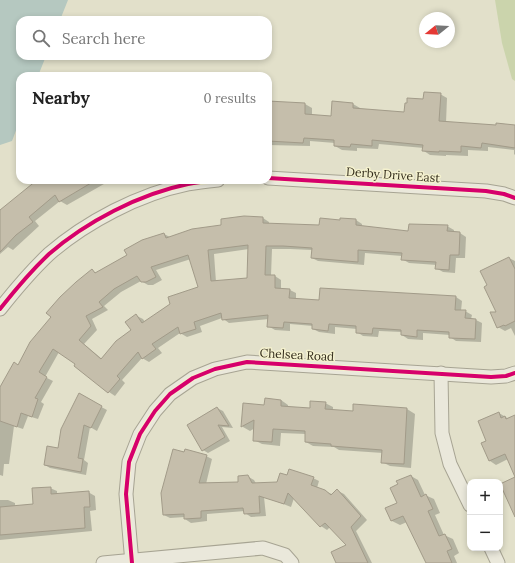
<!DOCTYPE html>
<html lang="en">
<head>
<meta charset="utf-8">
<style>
  :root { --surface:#fff; --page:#f6f6f6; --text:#222; --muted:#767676; --line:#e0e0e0 }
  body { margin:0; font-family:Lora,serif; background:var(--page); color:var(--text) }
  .controls { position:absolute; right:12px; bottom:12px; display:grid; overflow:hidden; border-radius:8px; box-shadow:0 2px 6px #0003 }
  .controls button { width:36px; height:36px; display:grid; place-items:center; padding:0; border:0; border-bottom:1px solid var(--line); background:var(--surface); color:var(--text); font:20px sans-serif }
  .compass { position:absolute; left:419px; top:12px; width:36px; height:36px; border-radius:50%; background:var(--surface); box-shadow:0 2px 6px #0003; rotate:252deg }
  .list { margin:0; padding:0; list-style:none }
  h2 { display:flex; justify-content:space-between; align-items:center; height:52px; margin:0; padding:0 16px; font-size:17px }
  h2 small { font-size:13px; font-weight:400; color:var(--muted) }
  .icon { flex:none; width:22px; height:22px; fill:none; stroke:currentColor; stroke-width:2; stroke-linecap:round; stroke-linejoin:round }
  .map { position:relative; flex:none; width:515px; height:563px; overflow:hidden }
  .search { position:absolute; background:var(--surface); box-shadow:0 2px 6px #0003; left:16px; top:16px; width:256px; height:44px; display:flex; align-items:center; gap:10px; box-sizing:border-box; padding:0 14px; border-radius:12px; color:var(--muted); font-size:15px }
  .panel { position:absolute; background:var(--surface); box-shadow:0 2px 6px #0003; left:16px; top:72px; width:256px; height:112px; border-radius:12px }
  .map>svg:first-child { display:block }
  .green { fill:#cbd4ac }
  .water { fill:#b5c8c0 }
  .shadow { fill:#0003; fill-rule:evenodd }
  .building { fill:#c5beab; stroke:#a29b89; fill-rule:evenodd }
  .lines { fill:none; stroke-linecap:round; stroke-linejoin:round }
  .street-casing { stroke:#a7a493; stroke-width:15 }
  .street { stroke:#eae8db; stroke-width:13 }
  .cycleway-casing { stroke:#f4f1ce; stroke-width:6 }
  .cycleway { stroke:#d6006c; stroke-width:4 }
  .labels { text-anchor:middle; stroke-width:3; stroke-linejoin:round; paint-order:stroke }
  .street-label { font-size:12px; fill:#342d1c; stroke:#f4f1ce }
</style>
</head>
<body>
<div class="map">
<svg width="515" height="563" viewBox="0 0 515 563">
  <rect width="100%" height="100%" fill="#e2e0ca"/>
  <polygon class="green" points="495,0 515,0 515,81 512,79 502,43"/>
  <polygon class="water" points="0,0 68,0 60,20 20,20 20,56 46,56 38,76 20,76 20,120 12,141 0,145"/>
  <g class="shadow">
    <polygon points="440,94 447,98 446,123 515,126 515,155 514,154 514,150 488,147 488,151 468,150 468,156 446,155 446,156 430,155 424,151 424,148 379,144 378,149 357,148 357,151 342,150 335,146 335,143 310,141 310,146 268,145 268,102 305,104 312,108 312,116 332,117 353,104 360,108 359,109 405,113 424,100"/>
    <polygon points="39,180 111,180 67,205 60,201 35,221 39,226 13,250 8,247 0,254 0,212"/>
    <path d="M 263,218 L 269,222 L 269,224 L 320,226 L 341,221 L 356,220 L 362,224 L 362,227 L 409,232 L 447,226 L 454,230 L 454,233 L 460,233 L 466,237 L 465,258 L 456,258 L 455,273 L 443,272 L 436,268 L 437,265 L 409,263 L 402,259 L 402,256 L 365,253 L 364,265 L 318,261 L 312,258 L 312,250 L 290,249 L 272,249 L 271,276 L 275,276 L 281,280 L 281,289 L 290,290 L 296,293 L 296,300 L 320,301 L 456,297 L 462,301 L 461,311 L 465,311 L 472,315 L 471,319 L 476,320 L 482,323 L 481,342 L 456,341 L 450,337 L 450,335 L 423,333 L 423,340 L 408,339 L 402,335 L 402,332 L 379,331 L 378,337 L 363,336 L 357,332 L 357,329 L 335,327 L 335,334 L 319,332 L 313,329 L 313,326 L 290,324 L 290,331 L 275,330 L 268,326 L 269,319 L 229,323 L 222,318 L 200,326 L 202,332 L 187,337 L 180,333 L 158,348 L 162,353 L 149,362 L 142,358 L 122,380 L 125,383 L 115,396 L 109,392 L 77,364 L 59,352 L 45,377 L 53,381 L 41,402 L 44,404 L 38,419 L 28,416 L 23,429 L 14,426 L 9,464 L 4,464 L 3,476 L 0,475 L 0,387 L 18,366 L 92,271 L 97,273 L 164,234 L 170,237 ZM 249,249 L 248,279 L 216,282 L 214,254 ZM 191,259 L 199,288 L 145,322 L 143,319 L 137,316 L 132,331 L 102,359 L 84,344 L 97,330 L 92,319 L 108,310 L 104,306 L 121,292 L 141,281 L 148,285 L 153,285 L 162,280 L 156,270 Z"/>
    <polygon points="509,258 515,261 515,336 511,328 505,331 498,327 498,313"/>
    <polygon points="79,395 107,410 97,431 90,427 84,460 88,463 86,475 50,468 45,465 59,449"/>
    <polygon points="281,400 288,405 288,408 311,409 325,403 333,407 333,410 354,412 354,405 407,409 415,414 411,468 390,466 382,462 383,453 339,450 334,447 313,446 306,442 306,434 281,433 280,446 262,444 254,440 255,428 250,431 243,427 244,404 265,406"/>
    <polygon points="217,408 223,411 233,428 222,427 230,441 208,453 203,450 188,426"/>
    <polygon points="499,413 509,419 515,416 515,475 508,459 496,465 490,461 482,443 488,441"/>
    <polygon points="185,453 206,456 212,459 206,484 239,483 247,476 254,480 264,497 266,516 251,517 245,513 245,511 207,514 207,521 191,523 185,519 185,517 170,518 164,515"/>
    <polygon points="411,476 418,480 425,495 434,499 440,513 435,515 444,535 453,539 459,553 454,556 457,563 427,563 407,522 400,525 392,521 387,509 399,503"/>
    <polygon points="313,478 319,481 317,488 332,494 338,491 344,494 367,520 356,531 372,563 337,563 348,545 330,527 327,530 321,526 294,498 291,507 273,500"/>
    <polygon points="50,488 57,491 57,495 88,492 95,496 96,510 90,511 92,531 0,540 0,500 8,500 15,503 15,506 34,504"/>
  </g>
  <g class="building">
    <polygon points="424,92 441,93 439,121 496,125 496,123 515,125 515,148 482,143 481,148 461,146 461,152 439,151 439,152 422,151 423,145 372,140 372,146 351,144 350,147 334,146 334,140 304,138 303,143 268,141 268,101 305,103 305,114 331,116 332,101 353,103 353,108 404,112 405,103 407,103 407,98 423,99"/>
    <polygon points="37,180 96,180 59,202 55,195 29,217 33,222 16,235 0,252 0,210"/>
    <path d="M 244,216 L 263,217 L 263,223 L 319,225 L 320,218 L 340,220 L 340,218 L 356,219 L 356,225 L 408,231 L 409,224 L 448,225 L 447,231 L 460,232 L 459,255 L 450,255 L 449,270 L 435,269 L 436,262 L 401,260 L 402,253 L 358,250 L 358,262 L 311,258 L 312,248 L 283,246 L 266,246 L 265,275 L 275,275 L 275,288 L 290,289 L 289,298 L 319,300 L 320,288 L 456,296 L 455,310 L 466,310 L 465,318 L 476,319 L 475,339 L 449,338 L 449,332 L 417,330 L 417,337 L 401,335 L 401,330 L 373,328 L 372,334 L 356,333 L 356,326 L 329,324 L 328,331 L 312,329 L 312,324 L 284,322 L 283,328 L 267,327 L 268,315 L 222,320 L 221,313 L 194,322 L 196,329 L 180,334 L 178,327 L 152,344 L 156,349 L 142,359 L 138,352 L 117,376 L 120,379 L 108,393 L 74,366 L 75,364 L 53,349 L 39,372 L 47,377 L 35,398 L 38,399 L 32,417 L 21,413 L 17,427 L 0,421 L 0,387 L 14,362 L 18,365 L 30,342 L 51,317 L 46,313 L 60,297 L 76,282 L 92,269 L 95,273 L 127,255 L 124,250 L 142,240 L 164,233 L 166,238 L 192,229 L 221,225 L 221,219 ZM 248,245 L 247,278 L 211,281 L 208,250 ZM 188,255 L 198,287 L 168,297 L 170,304 L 142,323 L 136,314 L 125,322 L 131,330 L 116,341 L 101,359 L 79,340 L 91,326 L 86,316 L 103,307 L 99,302 L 114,289 L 137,276 L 141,282 L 146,282 L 156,277 L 151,267 Z"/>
    <polygon points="509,257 515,269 515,321 505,326 504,325 497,328 490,312 496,312 484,287 487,285 480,271"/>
    <polygon points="79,393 102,406 91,428 84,425 78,458 83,459 81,472 44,465 47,446 58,448 61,429"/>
    <polygon points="265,398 281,400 281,406 310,408 310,401 326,402 325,409 353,411 353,404 407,408 404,464 381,463 382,450 331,446 331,444 305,442 305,431 273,429 272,442 253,441 254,420 241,427 243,403 264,405"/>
    <polygon points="217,407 229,426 218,425 225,437 202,451 187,425"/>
    <polygon points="499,412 501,418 505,416 506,419 515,415 515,517 500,484 515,477 505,454 489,461 481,443 486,441 478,421"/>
    <polygon points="173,449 184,452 185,449 207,455 199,483 238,482 238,476 248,475 252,483 277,482 280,473 287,475 289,469 314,477 311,485 325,490 331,495 337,489 361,516 351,527 368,563 336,563 331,552 346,545 325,523 320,527 288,493 284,504 259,496 260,513 244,514 243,508 201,511 201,518 184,519 184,514 163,515 161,493"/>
    <polygon points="411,475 421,497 426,494 433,509 428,511 439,536 445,534 452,549 447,551 452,563 426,563 403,516 391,521 385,508 397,503 390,488 398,484 396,481"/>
    <polygon points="51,487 51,494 89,491 90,507 84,507 85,528 0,535 0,507 33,504 32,488"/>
  </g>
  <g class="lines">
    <defs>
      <g id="street">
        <polyline points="268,178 486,191 504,194 515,198"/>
        <path d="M 0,309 C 15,290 31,271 49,254 C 86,222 139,194 188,184 C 198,182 208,181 218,180"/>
        <polyline points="441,373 442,433 450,464 470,505"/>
        <polyline points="491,548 498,563"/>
        <polyline points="103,563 263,548 285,555 292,563"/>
        <polyline points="132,563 126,494 129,462 140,434 155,411 170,394 193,378 215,369 247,362 491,377 506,376 515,373"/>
      </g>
    </defs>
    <use href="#street" class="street-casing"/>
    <use href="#street" class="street"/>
    <defs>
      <g id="cycleway">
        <polyline points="268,178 486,191 504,194 515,198"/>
        <path d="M 0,309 C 15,290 31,271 49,254 C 86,222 139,194 188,184 C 198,182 208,181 218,180"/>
        <polyline points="132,563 126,494 129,462 140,434 155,411 170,394 193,378 215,369 247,362 491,377 506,376 515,373"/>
      </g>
    </defs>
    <use href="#cycleway" class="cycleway-casing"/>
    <use href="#cycleway" class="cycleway"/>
  </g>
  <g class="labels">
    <g class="street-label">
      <text transform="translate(393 175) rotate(4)" y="4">Derby Drive East</text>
      <text transform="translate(297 355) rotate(3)" y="4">Chelsea Road</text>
    </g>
  </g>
</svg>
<div class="controls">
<button>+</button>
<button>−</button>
</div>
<svg class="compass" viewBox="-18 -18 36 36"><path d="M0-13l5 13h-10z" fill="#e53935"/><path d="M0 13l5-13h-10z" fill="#767676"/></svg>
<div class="search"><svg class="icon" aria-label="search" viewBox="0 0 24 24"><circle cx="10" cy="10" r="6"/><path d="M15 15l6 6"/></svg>Search here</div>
<section class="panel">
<h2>Nearby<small>0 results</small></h2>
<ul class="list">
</ul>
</section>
</div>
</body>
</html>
